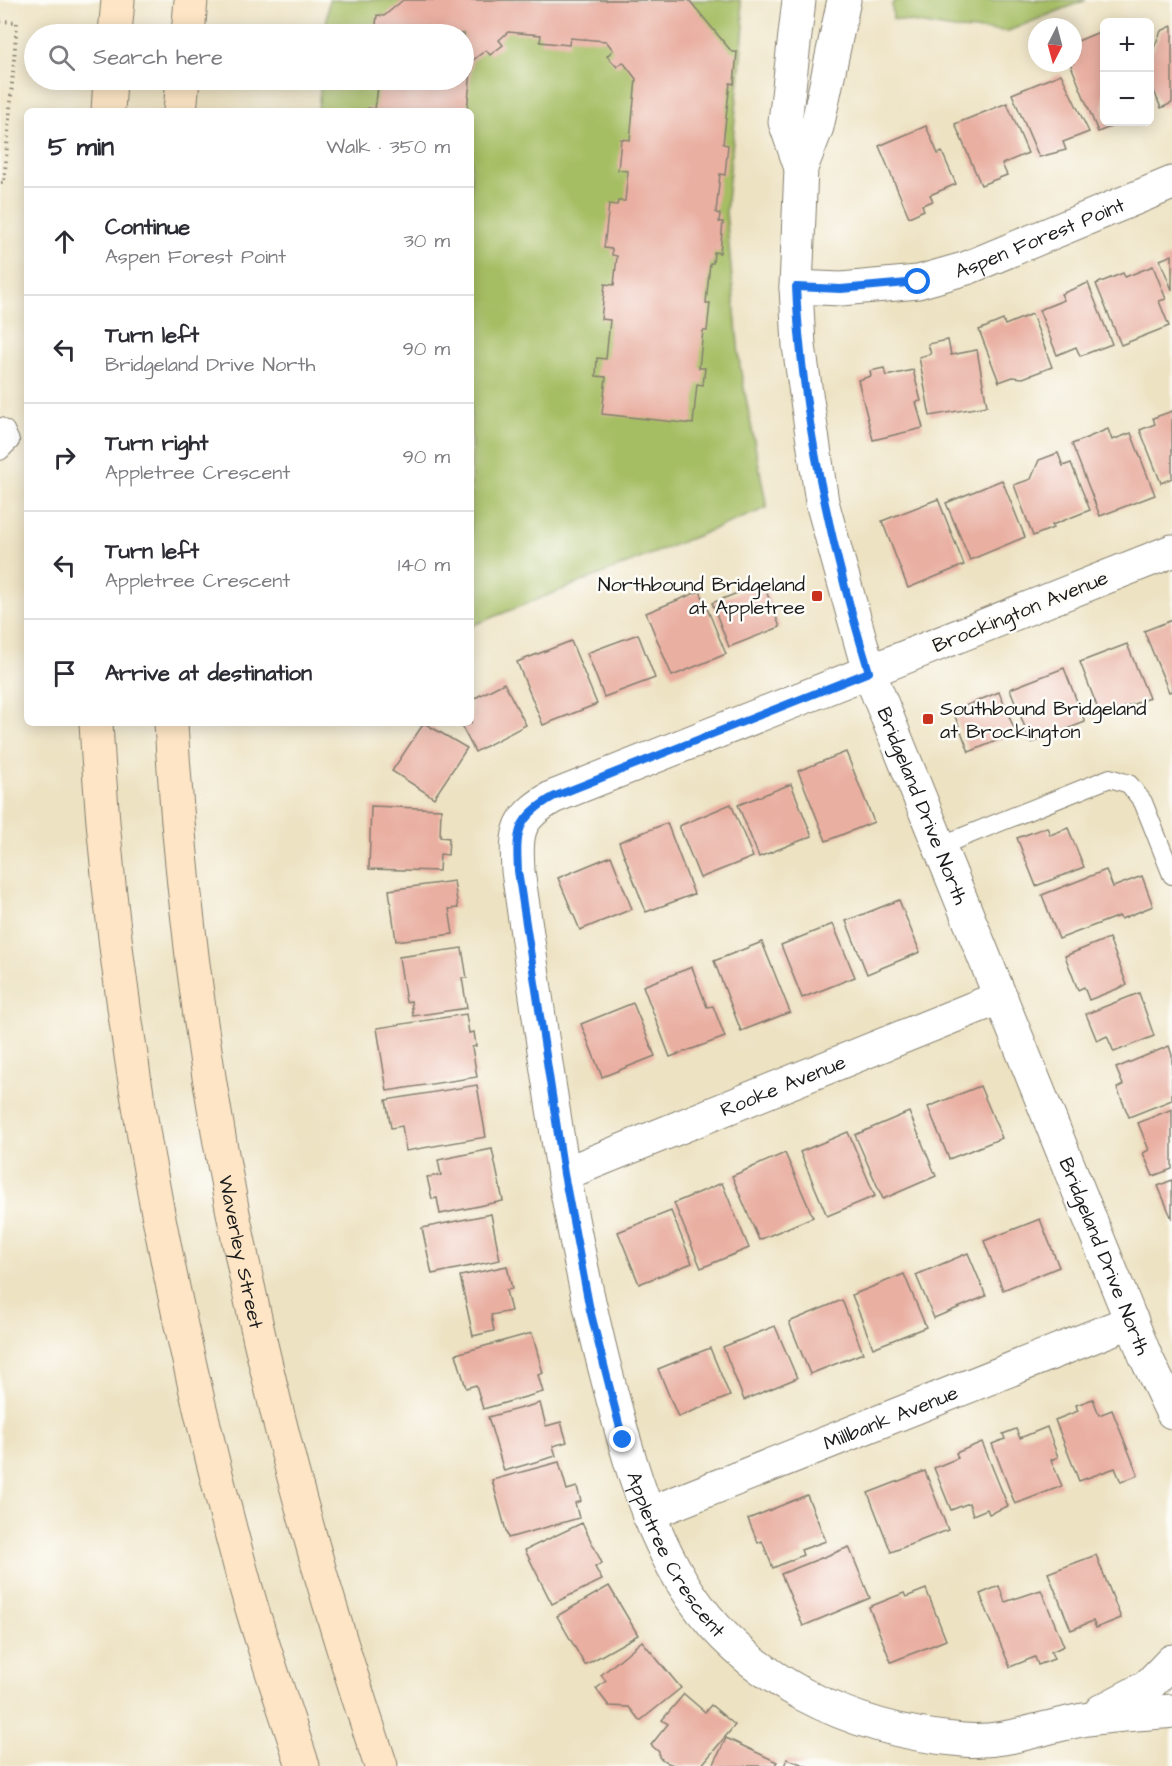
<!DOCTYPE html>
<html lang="en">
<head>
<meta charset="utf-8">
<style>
  :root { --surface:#fff; --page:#f2f2f3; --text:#2b2b33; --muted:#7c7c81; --line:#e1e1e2 }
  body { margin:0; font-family:"Architects Daughter",sans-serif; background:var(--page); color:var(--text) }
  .controls { position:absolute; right:18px; top:18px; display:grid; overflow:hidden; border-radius:9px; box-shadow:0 3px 15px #0003 }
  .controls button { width:54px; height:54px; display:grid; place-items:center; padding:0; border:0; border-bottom:2px solid var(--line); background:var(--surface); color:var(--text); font:30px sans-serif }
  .compass { position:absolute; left:1028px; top:18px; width:54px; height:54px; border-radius:50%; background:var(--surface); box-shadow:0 3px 15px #0003; rotate:186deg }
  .stop { position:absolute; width:18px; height:18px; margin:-14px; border:4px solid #1a73e8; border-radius:50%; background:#fff }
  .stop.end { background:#1a73e8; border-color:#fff; box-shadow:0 2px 6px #0008 }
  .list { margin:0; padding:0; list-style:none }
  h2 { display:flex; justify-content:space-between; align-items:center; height:78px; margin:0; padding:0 24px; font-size:26px }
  h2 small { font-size:20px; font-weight:400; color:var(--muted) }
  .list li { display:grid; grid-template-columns:39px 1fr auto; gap:18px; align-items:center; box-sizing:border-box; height:108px; padding:0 24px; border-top:2px solid var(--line) }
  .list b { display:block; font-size:22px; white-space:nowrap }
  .list p { margin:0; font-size:20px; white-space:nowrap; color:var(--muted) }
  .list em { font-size:20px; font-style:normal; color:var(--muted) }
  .icon { flex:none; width:33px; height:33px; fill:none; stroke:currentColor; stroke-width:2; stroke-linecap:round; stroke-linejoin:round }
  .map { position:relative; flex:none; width:1172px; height:1766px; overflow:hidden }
  .search { position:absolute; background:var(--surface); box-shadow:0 3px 15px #0003; left:24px; top:24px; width:450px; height:66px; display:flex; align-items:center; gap:15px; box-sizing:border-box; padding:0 21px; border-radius:33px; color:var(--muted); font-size:22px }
  .panel { position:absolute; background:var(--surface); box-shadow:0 3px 15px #0003; left:24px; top:108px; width:450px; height:618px; border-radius:9px }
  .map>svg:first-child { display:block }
  .green { fill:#a6be64; stroke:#616d40; stroke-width:1.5 }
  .building { fill:#e9afa1 }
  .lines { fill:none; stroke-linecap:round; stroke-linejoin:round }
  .service-casing { stroke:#847f6f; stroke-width:20 }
  .minor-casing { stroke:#847f6f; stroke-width:35 }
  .tertiary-casing { stroke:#847f6f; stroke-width:35 }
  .secondary-casing { stroke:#847f6f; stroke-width:35 }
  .path { stroke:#847f6f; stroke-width:4; stroke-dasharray:1.5 4.5; stroke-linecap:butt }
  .service { stroke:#fff; stroke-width:18 }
  .minor { stroke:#fff; stroke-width:33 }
  .tertiary { stroke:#fff; stroke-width:33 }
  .secondary { stroke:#fde5c5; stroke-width:33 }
  .route { stroke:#1a73e8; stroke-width:8 }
  .poi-dot { fill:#c8321e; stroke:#fdfcf7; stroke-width:2 }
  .labels { text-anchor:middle; stroke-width:5; stroke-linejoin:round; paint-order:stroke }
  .street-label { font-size:20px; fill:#1c1c1c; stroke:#fdfcf7 }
  .poi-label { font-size:20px; fill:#1c1c1c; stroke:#fdfcf7; text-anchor:end }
</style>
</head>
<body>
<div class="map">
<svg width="1172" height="1766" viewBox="0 0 1172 1766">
  <rect width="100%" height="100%" fill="#fdfcf7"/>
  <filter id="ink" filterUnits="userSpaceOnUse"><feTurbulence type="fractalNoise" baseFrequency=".0167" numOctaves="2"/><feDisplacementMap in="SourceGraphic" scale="12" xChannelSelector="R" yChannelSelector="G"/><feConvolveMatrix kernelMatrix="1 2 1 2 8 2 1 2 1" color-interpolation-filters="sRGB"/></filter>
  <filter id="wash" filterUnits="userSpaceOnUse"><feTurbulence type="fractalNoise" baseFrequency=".008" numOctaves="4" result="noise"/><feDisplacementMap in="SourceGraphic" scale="24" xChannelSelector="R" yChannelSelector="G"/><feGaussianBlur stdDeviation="1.35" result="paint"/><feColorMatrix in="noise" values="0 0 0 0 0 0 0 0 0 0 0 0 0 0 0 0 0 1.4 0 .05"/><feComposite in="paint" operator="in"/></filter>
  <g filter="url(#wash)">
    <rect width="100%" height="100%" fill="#ede2c2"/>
    <g class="green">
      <polygon points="329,0 740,0 744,26 726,212 740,367 767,508 471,626 471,111 318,111 321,80 464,80 464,34 325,34"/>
      <polygon points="896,0 1086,0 1008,31 955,29 893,19 892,4"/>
    </g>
    <g id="blocks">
      <g class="building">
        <polygon points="403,0 689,0 732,52 737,52 734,84 730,83 723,144 728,145 725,175 720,174 716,213 720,214 719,222 723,222 720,253 714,252 713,263 710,263 706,303 710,303 707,331 703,331 699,368 705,368 703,385 697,384 693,424 602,414 606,377 596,376 597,358 606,359 610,320 601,319 605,284 614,285 617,256 612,255 612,249 604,248 609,204 617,205 618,201 625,201 628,171 618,170 621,139 630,140 636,79 623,62 617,67 607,56 613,50 606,41 570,38 569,45 540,42 541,35 508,32 499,40 503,45 490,55 486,50 472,61 467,111 367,111 368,108 375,109 379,80 464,80 464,34 375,34 377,15 384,16"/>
        <polygon points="1172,26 1172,103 1161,108 1150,81 1150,51 1153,50 1161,31"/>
        <polygon points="1104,30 1104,122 1123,122 1098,132 1070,63 1073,63 1073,43"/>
        <polygon points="1061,74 1089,132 1063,142 1066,150 1039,157 1012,94"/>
        <polygon points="1007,103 1028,153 1002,164 1007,175 981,185 955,124"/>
        <polygon points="926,126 938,154 942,152 956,184 930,195 933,201 922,205 924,210 909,217 879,146"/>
        <polygon points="1172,255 1172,290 1160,260"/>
        <polygon points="1153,266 1166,299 1159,301 1169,326 1121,345 1096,284 1123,273 1125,277"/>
        <polygon points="1088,283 1112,344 1080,356 1076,347 1057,355 1039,310 1064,300 1061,294"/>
        <polygon points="1032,314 1052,367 1023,378 1013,377 999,382 979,330 1003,320 1005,325"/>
        <polygon points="948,340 951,355 977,350 987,406 930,416 919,357 931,354 928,344"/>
        <polygon points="884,368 886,376 913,370 921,401 916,402 923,428 873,440 858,380 871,376 870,371"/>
        <polygon points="1172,411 1172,478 1161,483 1140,430 1155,424 1153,418"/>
        <polygon points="1108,429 1112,440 1131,433 1155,495 1100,516 1072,444"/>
        <polygon points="1058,453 1063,466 1071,463 1090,510 1052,525 1053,528 1033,536 1014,485 1031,479 1039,460"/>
        <polygon points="1002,480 1025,537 970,560 946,503"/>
        <polygon points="938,499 964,565 908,588 882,521"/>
        <polygon points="763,583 780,627 729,647 712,603"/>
        <polygon points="700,591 726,654 672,676 646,613"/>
        <polygon points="1172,620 1172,691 1169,692 1144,631"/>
        <polygon points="638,634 655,678 604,697 587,653"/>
        <polygon points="571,641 597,704 543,725 517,662"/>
        <polygon points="1127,644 1149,698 1101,717 1080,662"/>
        <polygon points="1064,668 1085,722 1031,743 1010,689"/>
        <polygon points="504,683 526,725 475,752 460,723 471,723 471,700"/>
        <polygon points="999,692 1016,733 969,752 953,711"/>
        <polygon points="424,723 467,748 434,798 392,771"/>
        <polygon points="846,752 874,822 826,841 798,771"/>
        <polygon points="791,784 812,836 759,857 738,805"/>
        <polygon points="731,804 753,857 700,878 679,826"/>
        <polygon points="371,806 441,809 440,837 449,838 448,855 440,854 439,871 369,869"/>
        <polygon points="667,823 694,894 646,912 619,842"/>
        <polygon points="1047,827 1050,835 1068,828 1084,867 1036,886 1017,838"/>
        <polygon points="611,856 632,909 580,930 558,878"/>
        <polygon points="1106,870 1113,887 1142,876 1153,906 1121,919 1119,916 1059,939 1042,895"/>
        <polygon points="454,881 458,908 449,909 453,934 396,941 389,890"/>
        <polygon points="899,900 920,952 867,974 846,921"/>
        <polygon points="833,924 855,977 802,998 781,945"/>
        <polygon points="1109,938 1127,985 1089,1000 1084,987 1078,990 1065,956"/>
        <polygon points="762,942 790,1012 741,1031 714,961"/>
        <polygon points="462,948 467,978 462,978 467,1008 413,1016 411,1001 406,1002 399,957"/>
        <polygon points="692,967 707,1007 713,1006 725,1037 670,1057 643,986"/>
        <polygon points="1139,993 1154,1036 1114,1052 1107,1036 1097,1041 1086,1014"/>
        <polygon points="633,1003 655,1056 602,1077 581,1024"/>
        <polygon points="466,1014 469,1033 474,1032 476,1046 472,1047 477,1077 387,1091 377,1028"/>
        <polygon points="1169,1046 1172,1055 1172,1100 1129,1117 1117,1088 1123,1085 1116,1068"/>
        <polygon points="477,1085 486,1137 406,1151 402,1126 391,1128 386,1100"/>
        <polygon points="980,1086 1002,1138 949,1159 928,1107"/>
        <polygon points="1172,1109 1172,1169 1153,1176 1143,1153 1149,1150 1138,1123"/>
        <polygon points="909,1112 936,1176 883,1199 855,1135"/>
        <polygon points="848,1132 875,1196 827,1216 800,1152"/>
        <polygon points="492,1149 503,1201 440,1214 437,1198 432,1199 427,1177 441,1175 438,1160"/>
        <polygon points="785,1153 813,1217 759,1240 732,1176"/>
        <polygon points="1172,1180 1172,1219 1158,1186"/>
        <polygon points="722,1183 749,1248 701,1268 674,1203"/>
        <polygon points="671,1211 692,1263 639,1284 618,1232"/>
        <polygon points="491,1214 500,1260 432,1274 422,1228"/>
        <polygon points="1040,1219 1059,1267 1003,1290 984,1241"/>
        <polygon points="968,1253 986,1296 934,1318 916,1275"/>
        <polygon points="507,1266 512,1289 506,1290 511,1311 491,1315 494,1331 473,1336 460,1276"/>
        <polygon points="904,1274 926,1327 873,1348 852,1295"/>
        <polygon points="842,1300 863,1353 810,1374 789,1322"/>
        <polygon points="775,1326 797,1378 744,1400 723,1347"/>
        <polygon points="532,1333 543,1373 538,1375 543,1392 483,1409 476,1385 466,1388 456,1354"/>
        <polygon points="710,1348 730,1396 678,1417 658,1369"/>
        <polygon points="1093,1399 1099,1415 1112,1410 1138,1475 1121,1482 1115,1468 1079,1481 1055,1420 1078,1411 1076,1405"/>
        <polygon points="540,1403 546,1426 561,1422 567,1442 553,1446 556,1456 504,1471 488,1417"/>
        <polygon points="1047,1427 1058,1457 1051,1460 1062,1486 1015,1504 992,1444 1005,1439 1003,1434 1016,1429 1020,1438"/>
        <polygon points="982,1442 1008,1506 989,1514 987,1509 973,1515 969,1503 951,1510 934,1468 958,1458 956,1453"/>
        <polygon points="559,1462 567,1490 577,1487 581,1501 575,1503 579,1518 508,1538 492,1480"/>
        <polygon points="925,1471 948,1530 891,1552 868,1493"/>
        <polygon points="807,1495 826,1541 801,1550 803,1555 773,1568 762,1541 758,1543 748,1519"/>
        <polygon points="582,1523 602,1563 595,1567 602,1580 552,1604 525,1550"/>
        <polygon points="849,1547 870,1598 803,1626 781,1574"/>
        <polygon points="1096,1555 1121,1618 1096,1628 1093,1621 1071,1630 1048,1573"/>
        <polygon points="609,1586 638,1635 585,1665 557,1616"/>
        <polygon points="999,1586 1005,1602 1041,1590 1064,1646 1051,1652 1054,1659 1038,1665 1035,1657 1010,1667 980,1594"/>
        <polygon points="926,1589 946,1640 891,1662 869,1607 904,1593 906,1597"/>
        <polygon points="642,1641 681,1688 640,1721 629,1707 609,1706 596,1689 606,1681 601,1675"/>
        <polygon points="684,1694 705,1712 711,1705 735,1725 701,1766 676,1766 668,1763 659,1757 659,1752 651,1745 668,1724 662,1720"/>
        <polygon points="726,1738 777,1762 774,1766 713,1766"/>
        <polygon points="787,1759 807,1766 784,1766"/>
      </g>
    </g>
  </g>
  <g filter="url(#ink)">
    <use href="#blocks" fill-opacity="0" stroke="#847f6f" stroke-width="1.5"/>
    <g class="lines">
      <defs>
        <g id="service">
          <polyline points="0,427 5,430 10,441 0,451"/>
          <polyline points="940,846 1110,778 1129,784 1143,802 1172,875"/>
        </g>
        <g id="minor">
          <path id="s1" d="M 796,287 L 841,289 L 918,282 L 967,268 L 1172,183"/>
          <path id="s2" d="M 1172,551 L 553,797 C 516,818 516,832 518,871 C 542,1036 563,1203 604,1365 C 623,1439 642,1516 682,1582 C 741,1680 852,1731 963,1740 C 1007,1744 1046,1725 1089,1719 C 1116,1715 1144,1714 1172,1711"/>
          <path id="s3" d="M 564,1174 L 1001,997"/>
          <path id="s4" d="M 648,1514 L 1132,1321"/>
          <polyline points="1101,1711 1147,1687 1172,1661"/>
        </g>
        <g id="tertiary">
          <polyline points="799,0 785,122 801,168"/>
          <path id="s5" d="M 844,0 L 817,127 L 801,168 L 796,287 L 799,346 L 822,502 L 869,672 L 1145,1355 L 1172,1412"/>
        </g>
        <g id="secondary">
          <polyline points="115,34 118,0"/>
          <polyline points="188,34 191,0"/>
          <polyline points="108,111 110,80"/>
          <polyline points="180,111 183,80"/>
          <path d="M 96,723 C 112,1012 167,1299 243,1577 C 260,1641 283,1703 303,1766"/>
          <path id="s6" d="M 171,723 C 191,1079 267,1429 381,1766"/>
        </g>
      </defs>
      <use href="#service" class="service-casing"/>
      <use href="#minor" class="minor-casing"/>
      <use href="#tertiary" class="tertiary-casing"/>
      <use href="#secondary" class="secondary-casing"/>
      <polyline class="path" points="0,21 17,22 4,183 0,183"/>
      <use href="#service" class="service"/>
      <use href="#minor" class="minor"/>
      <use href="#tertiary" class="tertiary"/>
      <use href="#secondary" class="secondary"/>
    </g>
  </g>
  <g class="lines" filter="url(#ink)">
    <path class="route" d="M 623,1440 L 590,1310 L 564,1174 L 518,871 C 516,832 516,818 553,797 L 869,672 C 831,546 802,419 796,287 L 841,289 L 918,282"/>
  </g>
  <g class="poi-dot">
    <rect x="811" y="590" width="12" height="12" rx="3"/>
    <rect x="922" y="713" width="12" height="12" rx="3"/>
  </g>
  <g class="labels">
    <g class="street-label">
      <text dy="7" stroke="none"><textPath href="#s1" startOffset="252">Aspen Forest Point</textPath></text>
      <text transform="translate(1020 611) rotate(-22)" y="7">Brockington Avenue</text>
      <text dy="7" stroke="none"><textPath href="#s5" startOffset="830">Bridgeland Drive North</textPath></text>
      <text dy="7" stroke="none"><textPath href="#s3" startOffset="236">Rooke Avenue</textPath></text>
      <text dy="7" stroke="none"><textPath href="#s6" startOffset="534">Waverley Street</textPath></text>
      <text dy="7" stroke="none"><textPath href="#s5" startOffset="1316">Bridgeland Drive North</textPath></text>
      <text dy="7" stroke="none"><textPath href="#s4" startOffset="261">Millbank Avenue</textPath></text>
      <text dy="7" stroke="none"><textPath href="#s2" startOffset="1461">Appletree Crescent</textPath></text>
    </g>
    <g class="poi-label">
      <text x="805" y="591">Northbound Bridgeland<tspan x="805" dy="23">at Appletree</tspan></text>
      <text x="940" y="715" text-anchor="start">Southbound Bridgeland<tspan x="940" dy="23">at Brockington</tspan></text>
    </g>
  </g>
</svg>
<div class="controls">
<button>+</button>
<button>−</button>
</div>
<svg class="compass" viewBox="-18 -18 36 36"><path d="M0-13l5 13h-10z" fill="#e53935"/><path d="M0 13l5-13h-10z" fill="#7c7c81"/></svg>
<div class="stop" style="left:918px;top:282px"></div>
<div class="stop end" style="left:623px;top:1440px"></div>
<div class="search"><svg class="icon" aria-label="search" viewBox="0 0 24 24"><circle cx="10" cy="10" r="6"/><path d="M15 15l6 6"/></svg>Search here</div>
<section class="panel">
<h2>5 min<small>Walk · 350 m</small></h2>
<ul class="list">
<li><svg class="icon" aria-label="ahead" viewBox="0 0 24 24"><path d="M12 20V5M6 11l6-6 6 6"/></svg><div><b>Continue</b><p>Aspen Forest Point</p></div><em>30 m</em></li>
<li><svg class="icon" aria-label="left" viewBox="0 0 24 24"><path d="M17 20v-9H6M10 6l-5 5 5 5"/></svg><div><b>Turn left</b><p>Bridgeland Drive North</p></div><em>90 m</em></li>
<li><svg class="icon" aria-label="right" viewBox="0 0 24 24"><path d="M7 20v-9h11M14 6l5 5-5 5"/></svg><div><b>Turn right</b><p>Appletree Crescent</p></div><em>90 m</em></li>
<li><svg class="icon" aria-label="left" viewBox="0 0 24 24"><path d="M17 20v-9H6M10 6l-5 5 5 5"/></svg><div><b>Turn left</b><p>Appletree Crescent</p></div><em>140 m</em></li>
<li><svg class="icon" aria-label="arrive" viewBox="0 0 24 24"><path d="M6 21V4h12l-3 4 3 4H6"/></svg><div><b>Arrive at destination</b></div></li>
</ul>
</section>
</div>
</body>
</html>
